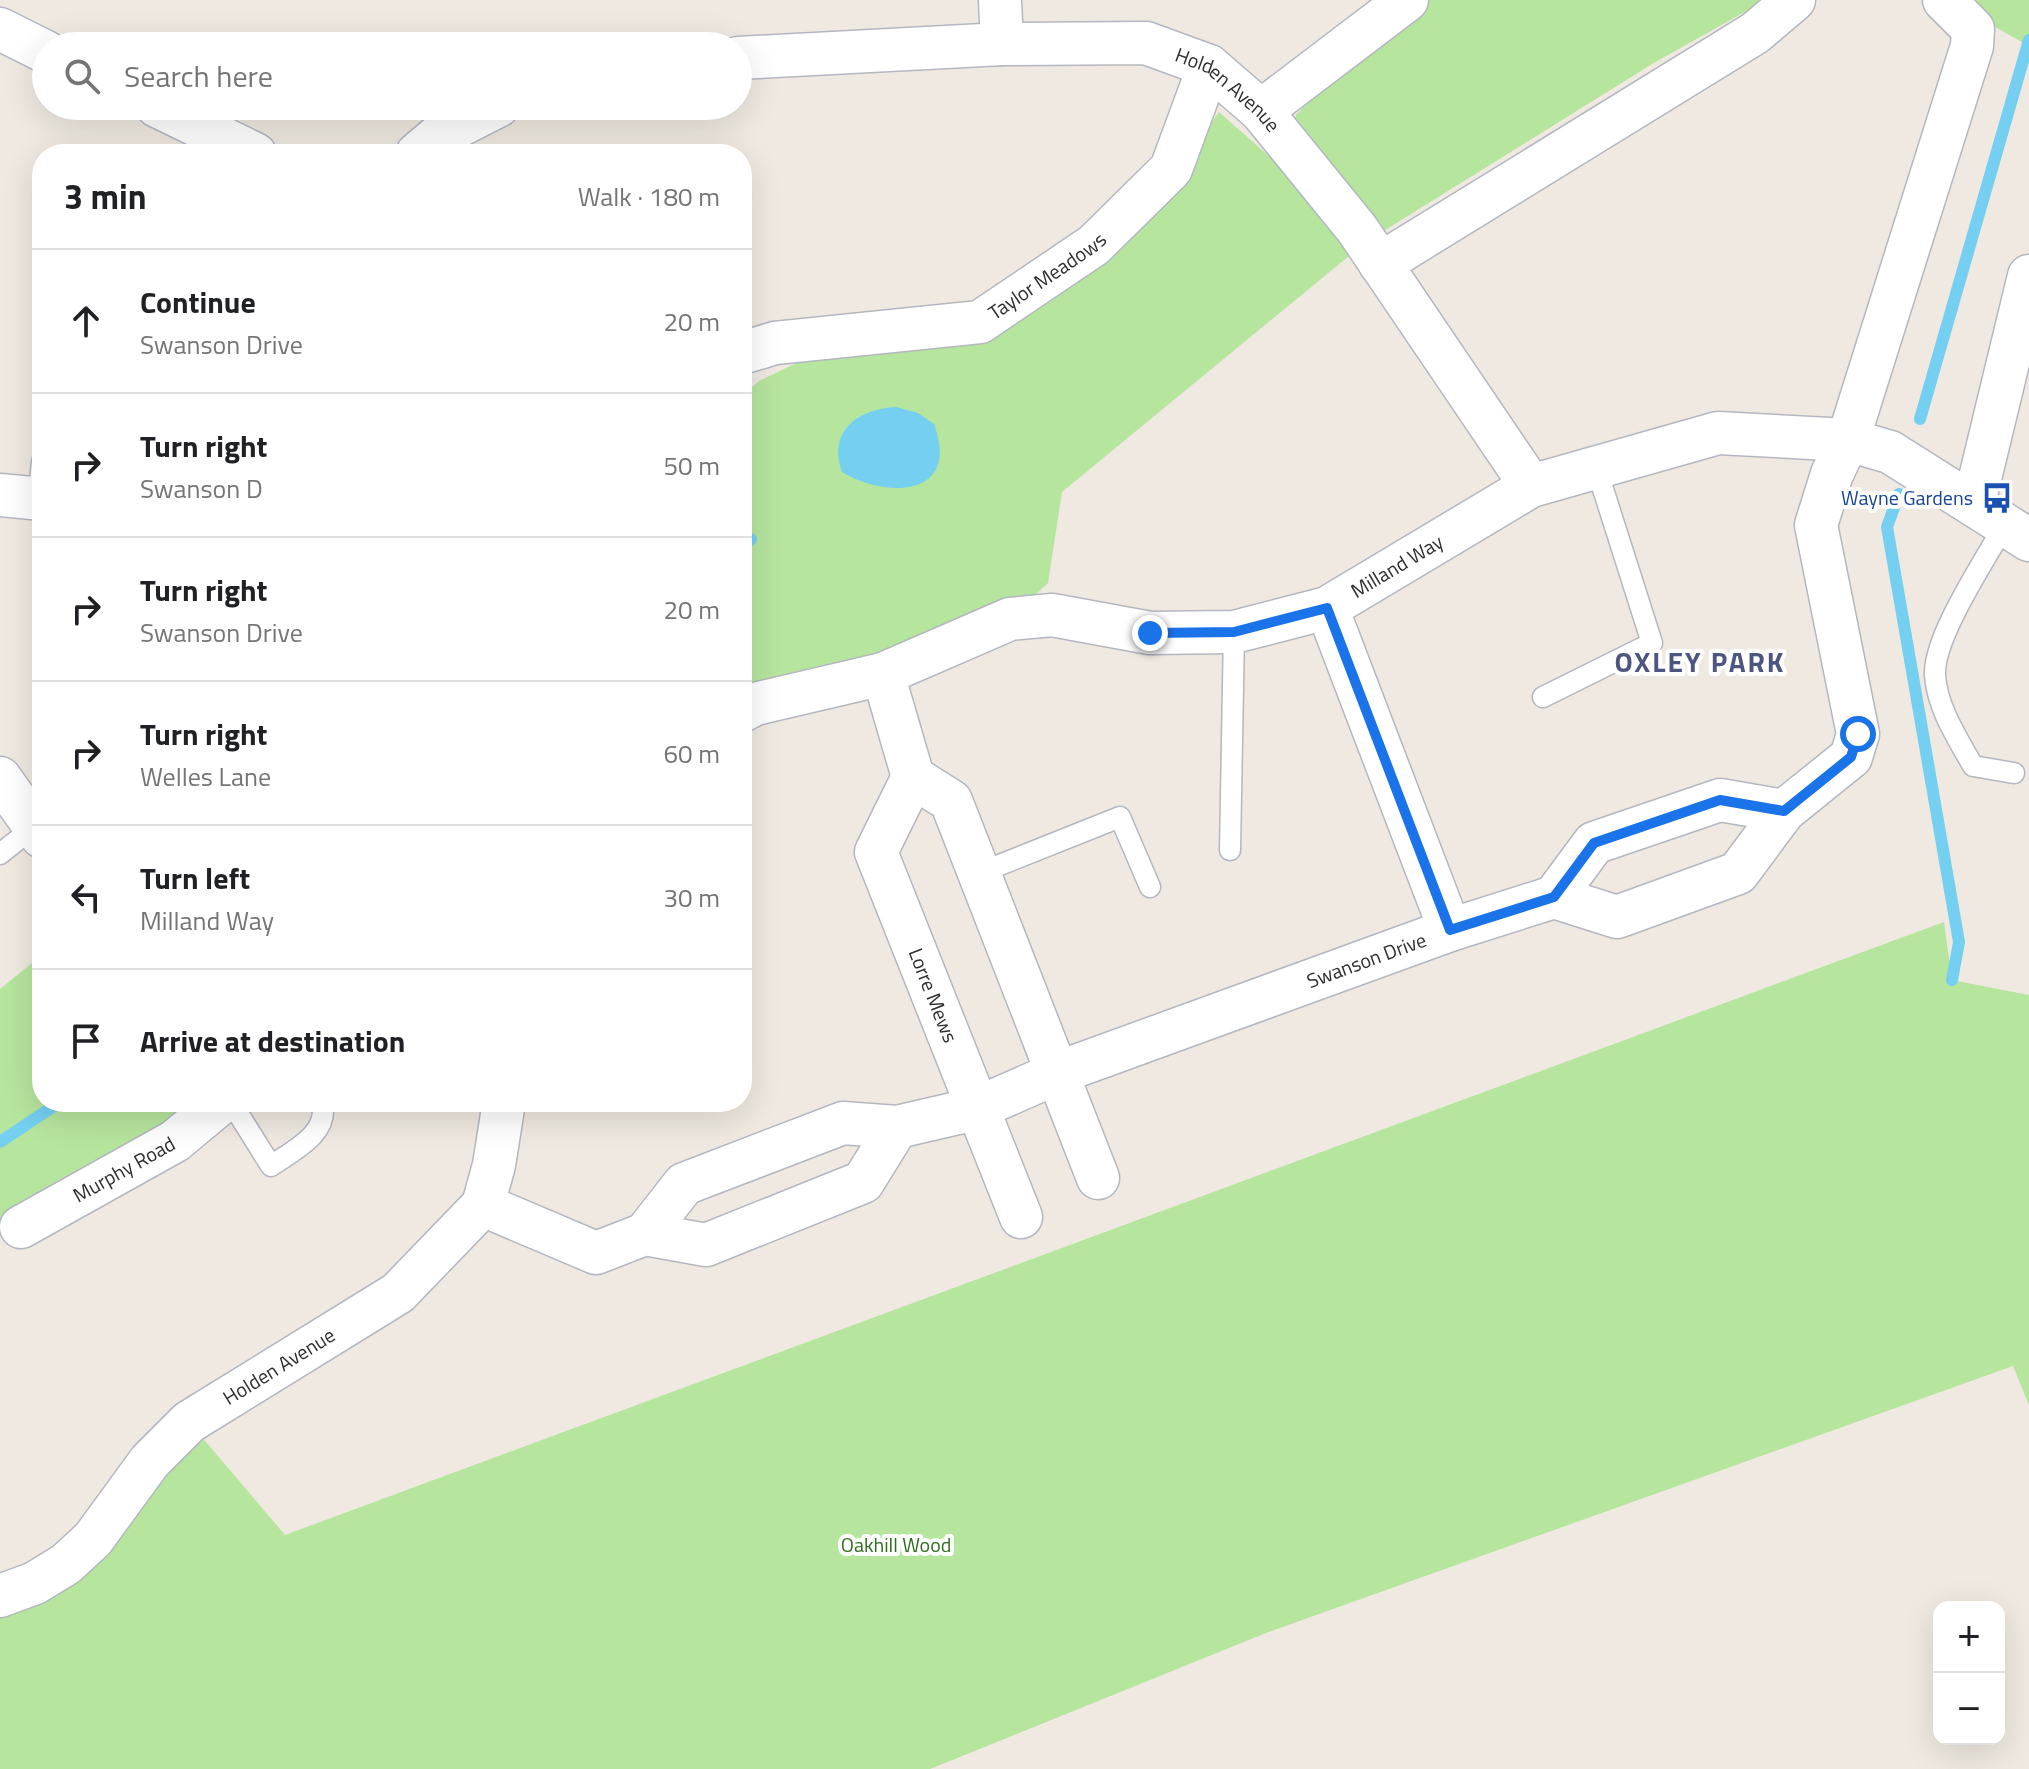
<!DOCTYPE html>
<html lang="en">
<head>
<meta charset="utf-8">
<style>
  :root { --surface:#fff; --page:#f6f6f6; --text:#202124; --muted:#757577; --line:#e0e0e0 }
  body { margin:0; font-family:"Titillium Web",sans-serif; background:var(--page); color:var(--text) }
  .controls { position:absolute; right:24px; bottom:24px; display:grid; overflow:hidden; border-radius:16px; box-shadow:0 8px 32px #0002 }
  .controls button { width:72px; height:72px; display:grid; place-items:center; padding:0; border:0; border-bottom:2px solid var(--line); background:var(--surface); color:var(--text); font:40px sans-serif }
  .stop { position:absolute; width:24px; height:24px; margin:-18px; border:6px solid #1a73e8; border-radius:50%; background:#fff }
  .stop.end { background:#1a73e8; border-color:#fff; box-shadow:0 2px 8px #0008 }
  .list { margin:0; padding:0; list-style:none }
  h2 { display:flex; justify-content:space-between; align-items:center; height:104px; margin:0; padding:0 32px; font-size:34px }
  h2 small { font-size:26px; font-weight:400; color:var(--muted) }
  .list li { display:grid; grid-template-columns:52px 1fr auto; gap:24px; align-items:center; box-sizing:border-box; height:144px; padding:0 32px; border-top:2px solid var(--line) }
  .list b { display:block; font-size:30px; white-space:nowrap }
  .list p { margin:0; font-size:26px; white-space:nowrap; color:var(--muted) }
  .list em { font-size:26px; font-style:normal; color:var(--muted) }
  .icon { flex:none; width:44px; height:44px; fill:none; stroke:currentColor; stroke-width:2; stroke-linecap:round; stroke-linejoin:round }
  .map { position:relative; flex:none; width:2029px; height:1769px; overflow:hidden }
  .search { position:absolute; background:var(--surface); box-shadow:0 8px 32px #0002; left:32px; top:32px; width:720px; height:88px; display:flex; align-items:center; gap:20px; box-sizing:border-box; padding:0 28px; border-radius:44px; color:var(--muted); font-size:30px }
  .panel { position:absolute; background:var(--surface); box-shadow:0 8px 32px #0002; left:32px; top:144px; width:720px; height:968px; border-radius:32px }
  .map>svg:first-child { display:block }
  .green { fill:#b6e59e }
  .water { fill:#75cff0 }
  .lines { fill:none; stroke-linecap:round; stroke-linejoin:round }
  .stream { stroke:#75cff0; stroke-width:12 }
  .lane-casing { stroke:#b4b7c1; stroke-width:23 }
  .street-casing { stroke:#b4b7c1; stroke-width:45 }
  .lane { stroke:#fff; stroke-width:20 }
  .street { stroke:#fff; stroke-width:42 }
  .route { stroke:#1a73e8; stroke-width:10 }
  .labels { text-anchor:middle; stroke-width:8; stroke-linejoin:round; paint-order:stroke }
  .street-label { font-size:20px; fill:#2e2e2e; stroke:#fff }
  .transit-label { font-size:20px; fill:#164399; stroke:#fff; text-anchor:end }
  .park-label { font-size:20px; fill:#2c6e1b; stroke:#fff }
  .district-label { font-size:28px; font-weight:bold; letter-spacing:2px; fill:#4d5680; stroke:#fff }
</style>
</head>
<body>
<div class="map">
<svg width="2029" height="1769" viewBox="0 0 2029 1769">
  <rect width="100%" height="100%" fill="#efe9e1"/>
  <g class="green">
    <polygon points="1407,0 1766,0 1652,64 1366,242 1062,492 1048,583 1010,619 742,711 742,396 759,381 811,356 957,335 1153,208 1219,112 1362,238 1289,149 1296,115"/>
    <polygon points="1947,0 2029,0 2029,46"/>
    <polygon points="1944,922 1952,980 2029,995 2029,1405 2013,1366 1266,1633 930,1769 0,1769 0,1596 35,1583 189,1422 285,1535"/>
    <polygon points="42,955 42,1102 222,1102 21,1227 0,1236 0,989"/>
  </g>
  <path class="water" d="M 896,407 L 918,413 L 934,424 C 961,497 887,499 842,472 C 827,431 858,409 896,407 Z"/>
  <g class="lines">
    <g class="stream">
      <polyline points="1920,419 2029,40"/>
      <polyline points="1899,494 1887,527 1959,942 1952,980"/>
      <polyline points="742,546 751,539"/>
      <polyline points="0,1142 60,1102"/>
    </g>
    <defs>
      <g id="lane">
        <polyline points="38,499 42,462"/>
        <path d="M 2005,524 C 1986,559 1933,637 1935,675 C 1937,708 1958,739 1973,766 L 2014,773"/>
        <polyline points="1543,697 1652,643 1596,467"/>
        <polyline points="1230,850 1234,632"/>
        <polyline points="0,854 34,827"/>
        <polyline points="982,872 1120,817 1150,887"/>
        <path d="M 231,1102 L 271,1166 C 292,1151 330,1134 322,1102"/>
      </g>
      <g id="street">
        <polyline points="1000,0 1002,44"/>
        <polyline points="0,29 46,52"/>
        <path id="s1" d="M 738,58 L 1002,44 L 1146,43 L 1209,66 L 1261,111 L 1357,229 L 1531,486"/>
        <polyline points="157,106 255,154"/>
        <polyline points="1261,111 1407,0"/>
        <polyline points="417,154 437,137 498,106"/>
        <polyline points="1380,264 1755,33 1794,0"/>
        <path id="s2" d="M 742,353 L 775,343 L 980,322 L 1094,245 L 1171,169 L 1209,66"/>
        <polyline points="0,495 42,499"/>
        <polyline points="1974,503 2029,276"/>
        <polyline points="1327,608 1450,930"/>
        <polyline points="883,674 913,777 951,801 1098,1178"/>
        <path id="s3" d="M 742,711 L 755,704 L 883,674 L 1010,619 L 1052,615 L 1150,633 L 1234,632 L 1327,608 L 1531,486 L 1718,433 L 1848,440 L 1890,452 L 2029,540"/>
        <path id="s4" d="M 913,777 L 876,852 L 1021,1217"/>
        <polyline points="0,778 42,837"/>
        <polyline points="1554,897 1594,843 1720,800 1784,811"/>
        <path id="s5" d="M 483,1205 L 596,1253 L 645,1234 L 706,1245 L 863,1182 L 897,1127 L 975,1109 L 1057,1073 L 1450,930 L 1554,897 L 1617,917 L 1738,873 L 1784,811 L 1851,757 L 1858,734 L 1816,525 L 1832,474 L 1848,440 L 1972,46 L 1973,29 L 1944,0"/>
        <path id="s6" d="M 21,1227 L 175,1141 L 222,1102"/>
        <polyline points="645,1234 684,1184 843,1123 897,1127"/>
        <path id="s7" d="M 0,1596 L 35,1583 L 66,1564 L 93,1539 L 150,1461 L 189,1422 L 398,1293 L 483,1205 L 494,1165 L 504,1102"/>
      </g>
    </defs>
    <use href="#lane" class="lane-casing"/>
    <use href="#street" class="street-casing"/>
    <use href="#lane" class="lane"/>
    <use href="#street" class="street"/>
  </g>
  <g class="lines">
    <polyline class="route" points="1150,633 1234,632 1327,608 1450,930 1554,897 1594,843 1720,800 1784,811 1851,757 1858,734"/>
  </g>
  <defs>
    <symbol id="bus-bare" viewBox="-9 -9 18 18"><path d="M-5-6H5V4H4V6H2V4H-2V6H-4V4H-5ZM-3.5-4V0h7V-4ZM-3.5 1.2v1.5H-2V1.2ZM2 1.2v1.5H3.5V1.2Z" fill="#1a4fb4" stroke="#fff" stroke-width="2.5" paint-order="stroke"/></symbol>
  </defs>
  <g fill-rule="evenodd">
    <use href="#bus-bare" x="1975" y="476" width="44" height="44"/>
  </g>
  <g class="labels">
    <g class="street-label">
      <text dy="7" stroke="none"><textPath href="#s1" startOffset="504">Holden Avenue</textPath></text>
      <text dy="7" stroke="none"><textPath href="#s2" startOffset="322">Taylor Meadows</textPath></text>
      <text dy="7" stroke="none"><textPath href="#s3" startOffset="688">Milland Way</textPath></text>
      <text dy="7" stroke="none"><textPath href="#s5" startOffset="970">Swanson Drive</textPath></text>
      <text dy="7" stroke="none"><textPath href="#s4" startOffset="238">Lorre Mews</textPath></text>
      <text dy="7" stroke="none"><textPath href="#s6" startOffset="118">Murphy Road</textPath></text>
      <text dy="7" stroke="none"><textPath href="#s7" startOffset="368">Holden Avenue</textPath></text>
    </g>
    <g class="transit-label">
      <text x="1973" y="505">Wayne Gardens</text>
    </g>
    <g class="park-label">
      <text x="896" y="1552">Oakhill Wood</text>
    </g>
    <g class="district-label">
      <text x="1700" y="672">OXLEY PARK</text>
    </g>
  </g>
</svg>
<div class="controls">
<button>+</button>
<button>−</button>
</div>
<div class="stop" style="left:1858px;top:734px"></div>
<div class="stop end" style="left:1150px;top:633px"></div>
<div class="search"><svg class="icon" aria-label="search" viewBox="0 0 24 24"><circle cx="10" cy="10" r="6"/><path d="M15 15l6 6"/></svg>Search here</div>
<section class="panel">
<h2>3 min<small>Walk · 180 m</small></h2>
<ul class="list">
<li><svg class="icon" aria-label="ahead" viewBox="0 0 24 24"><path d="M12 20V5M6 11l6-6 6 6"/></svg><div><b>Continue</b><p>Swanson Drive</p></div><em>20 m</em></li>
<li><svg class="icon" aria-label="right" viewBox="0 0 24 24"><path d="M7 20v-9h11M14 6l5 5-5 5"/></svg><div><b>Turn right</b><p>Swanson D</p></div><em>50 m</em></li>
<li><svg class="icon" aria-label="right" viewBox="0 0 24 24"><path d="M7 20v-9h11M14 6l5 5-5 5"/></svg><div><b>Turn right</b><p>Swanson Drive</p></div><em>20 m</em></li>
<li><svg class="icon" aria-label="right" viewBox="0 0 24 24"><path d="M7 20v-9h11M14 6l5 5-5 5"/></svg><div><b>Turn right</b><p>Welles Lane</p></div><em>60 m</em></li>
<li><svg class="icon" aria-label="left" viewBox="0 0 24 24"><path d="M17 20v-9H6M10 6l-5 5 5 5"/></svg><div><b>Turn left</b><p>Milland Way</p></div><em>30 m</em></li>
<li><svg class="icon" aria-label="arrive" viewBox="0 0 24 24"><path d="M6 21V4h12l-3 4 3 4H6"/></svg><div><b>Arrive at destination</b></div></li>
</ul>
</section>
</div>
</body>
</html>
